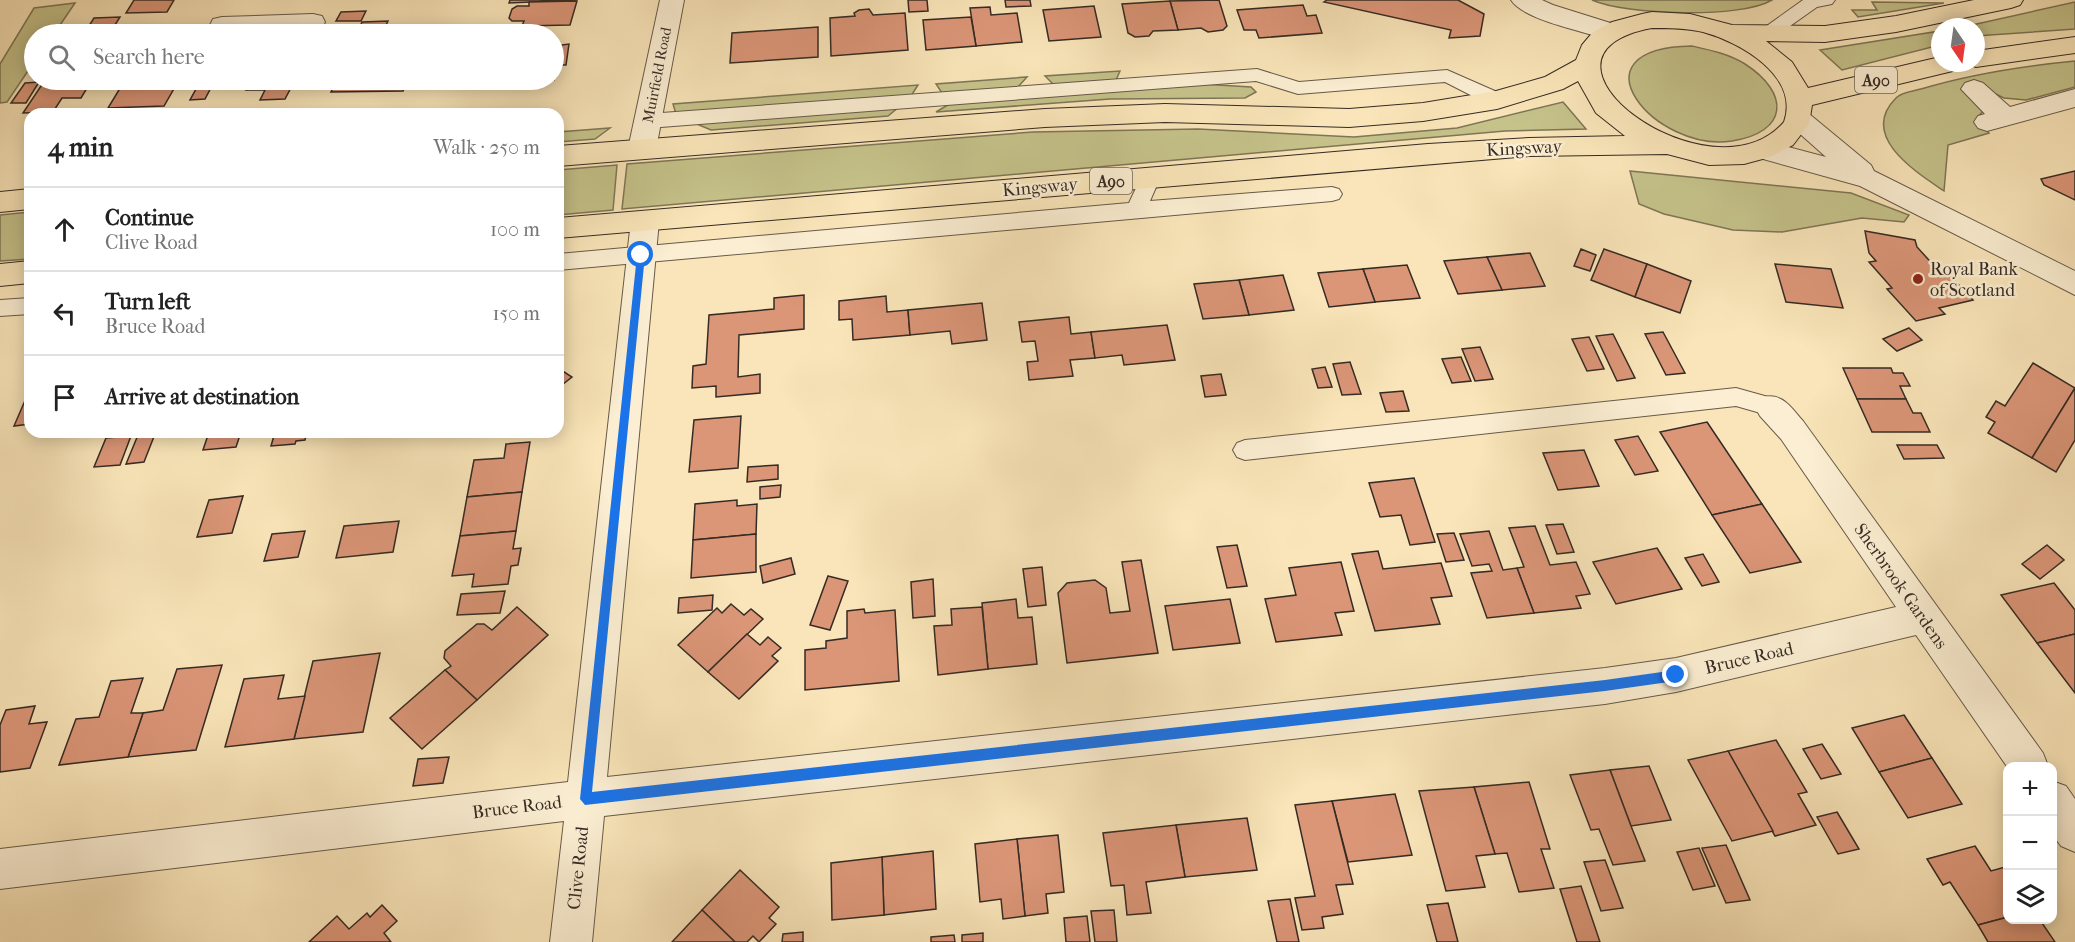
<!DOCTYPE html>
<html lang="en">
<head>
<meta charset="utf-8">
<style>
  :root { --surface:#fff; --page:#f6f6f6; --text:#222; --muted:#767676; --line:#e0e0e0 }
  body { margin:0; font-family:"IM FELL French Canon",serif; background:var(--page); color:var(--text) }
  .controls { position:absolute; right:18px; bottom:18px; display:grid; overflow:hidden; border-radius:12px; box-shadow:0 3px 15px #0003 }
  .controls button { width:54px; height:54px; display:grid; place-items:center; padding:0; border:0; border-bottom:2px solid var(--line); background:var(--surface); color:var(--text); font:30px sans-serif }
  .compass { position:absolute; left:1931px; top:18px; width:54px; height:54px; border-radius:50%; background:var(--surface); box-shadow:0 3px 15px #0003; rotate:167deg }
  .stop { position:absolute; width:18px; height:18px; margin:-14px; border:4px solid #1a73e8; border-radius:50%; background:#fff }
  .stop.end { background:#1a73e8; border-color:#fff; box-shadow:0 2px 6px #0008 }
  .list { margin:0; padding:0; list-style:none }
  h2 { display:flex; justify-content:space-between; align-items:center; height:78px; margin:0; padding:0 24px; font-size:26px }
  h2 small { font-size:20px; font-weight:400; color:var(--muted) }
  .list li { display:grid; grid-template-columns:39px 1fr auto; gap:18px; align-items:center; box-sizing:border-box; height:84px; padding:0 24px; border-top:2px solid var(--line) }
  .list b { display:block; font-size:22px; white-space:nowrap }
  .list p { margin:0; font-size:20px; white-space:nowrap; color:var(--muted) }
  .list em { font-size:20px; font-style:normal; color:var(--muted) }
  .icon { flex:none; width:33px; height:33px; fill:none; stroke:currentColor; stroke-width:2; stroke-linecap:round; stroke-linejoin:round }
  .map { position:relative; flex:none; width:2075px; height:942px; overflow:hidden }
  .search { position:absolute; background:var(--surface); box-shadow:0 3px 15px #0003; left:24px; top:24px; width:540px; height:66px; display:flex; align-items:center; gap:15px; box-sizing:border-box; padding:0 21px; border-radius:33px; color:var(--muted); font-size:22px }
  .panel { position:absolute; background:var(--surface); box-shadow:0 3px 15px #0003; left:24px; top:108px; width:540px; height:330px; border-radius:18px }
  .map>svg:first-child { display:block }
  .green { fill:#c5c28a; stroke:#7e7657; stroke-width:1.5 }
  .building { fill:#db9678; stroke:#362b24; stroke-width:1.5 }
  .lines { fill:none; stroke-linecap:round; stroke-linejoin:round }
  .service-casing { stroke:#675a49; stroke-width:2 }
  .minor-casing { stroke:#675a49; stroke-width:2 }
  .tertiary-casing { stroke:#675a49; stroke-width:2 }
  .trunk-casing { stroke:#362b24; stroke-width:2 }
  .service { fill:#fbeed2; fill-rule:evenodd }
  .minor { fill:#fbeed2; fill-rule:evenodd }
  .tertiary { fill:#fbeed2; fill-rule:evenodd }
  .trunk { fill:#f9e5b9; fill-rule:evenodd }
  .route { fill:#1a73e8 }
  .poi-dot { fill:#8f2418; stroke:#fbeed2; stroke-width:2 }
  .labels { text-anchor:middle; stroke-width:5; stroke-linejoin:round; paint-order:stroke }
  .far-street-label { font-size:15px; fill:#362b24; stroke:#fbeed2 }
  .shield { fill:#fbeed2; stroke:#716658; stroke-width:1.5 }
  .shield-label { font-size:16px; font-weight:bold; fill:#362b24 }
  .street-label { font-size:18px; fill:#362b24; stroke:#fbeed2 }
  .poi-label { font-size:18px; fill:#362b24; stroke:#fbeed2; text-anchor:start }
</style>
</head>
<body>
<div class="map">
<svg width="2075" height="942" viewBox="0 0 2075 942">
  <rect width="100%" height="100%" fill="#f9e5b9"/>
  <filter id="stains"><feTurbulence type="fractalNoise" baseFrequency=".00333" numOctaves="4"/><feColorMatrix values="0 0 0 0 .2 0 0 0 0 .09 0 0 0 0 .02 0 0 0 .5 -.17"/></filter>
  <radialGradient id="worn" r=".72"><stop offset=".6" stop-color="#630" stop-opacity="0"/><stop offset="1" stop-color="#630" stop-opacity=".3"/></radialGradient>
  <g class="green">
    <path d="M 1592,0 L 1772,0 C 1740,19 1626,15 1592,0 Z"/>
    <polygon points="1872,2 1944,3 1858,17 1852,10 1877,10"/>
    <polygon points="2075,2 2075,29 1976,36 1976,27 1963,27"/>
    <polygon points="75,3 54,34 34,34 34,62 7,102 0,103 0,64 34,8"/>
    <polygon points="1940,31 1940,45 1842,70 1820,50"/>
    <path d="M 1692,46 C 1710,50 1729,54 1745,64 C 1790,93 1789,132 1732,141 C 1656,153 1566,48 1692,46 Z"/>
    <path d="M 2075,61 L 2075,87 L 2026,100 L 2004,98 L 1981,87 L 1984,110 L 1976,119 L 1989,133 L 1948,145 L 1944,191 C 1916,172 1858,136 1896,98 C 1901,92 1914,91 1921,89 C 1971,74 2023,66 2075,61 Z"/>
    <polygon points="1120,71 1116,80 1054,85 1045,76"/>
    <polygon points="1027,77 1017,88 942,93 936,84"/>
    <polygon points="1201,84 1251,87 1256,92 1245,98 1110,99 936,112 951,103"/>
    <polygon points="918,85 911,96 676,114 673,104"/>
    <polygon points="1563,102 1586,129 1505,131 622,209 627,164 1033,132 1198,129 1354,137 1457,128"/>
    <polygon points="899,107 888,116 711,130 692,122"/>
    <polygon points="610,128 595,139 558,142 558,132"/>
    <polygon points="617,165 613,210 558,215 558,170"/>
    <polygon points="1630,171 1851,193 1909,215 1904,222 1862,218 1782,232 1733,230 1664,214 1639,204"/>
    <polygon points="30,212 30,259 0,261 0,215"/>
  </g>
  <g class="building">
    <polygon points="134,0 174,0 167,12 126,13"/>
    <polygon points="510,0 577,0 509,3"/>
    <polygon points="908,0 927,0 928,11 909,12"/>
    <polygon points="1005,0 1030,0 1031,6 1006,7"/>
    <polygon points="1219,0 1227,26 1223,30 1208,32 1201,28 1178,30 1170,1"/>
    <polygon points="1327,0 1458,0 1484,14 1480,36 1449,38 1451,30 1324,2"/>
    <polygon points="577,1 570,25 522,26 524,21 512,21 509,18 512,9 517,6 529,6 529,2"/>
    <polygon points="1170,1 1178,30 1153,31 1149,36 1135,37 1128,33 1122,4"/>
    <polygon points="1303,5 1307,16 1316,15 1322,33 1259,38 1256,30 1244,30 1237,10"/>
    <polygon points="1094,6 1101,37 1049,41 1043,10"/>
    <polygon points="990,7 991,15 1017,13 1022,42 976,46 970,8"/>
    <polygon points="869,9 873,15 905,13 908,50 831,56 830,18 855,16 854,13 859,10"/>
    <polygon points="366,11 361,21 336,21 341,12"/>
    <polygon points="120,17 113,28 87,29 94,18"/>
    <polygon points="971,17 976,46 926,50 923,20"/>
    <polygon points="388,21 382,34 357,34 362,22"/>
    <polygon points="818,27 818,57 730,63 732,33"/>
    <polygon points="112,32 111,34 57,34 58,33"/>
    <polygon points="569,44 566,65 556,65 554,80 486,85 487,80 554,80 554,46"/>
    <polygon points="45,80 92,80 81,98 62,98 53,112 23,113"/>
    <polygon points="125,80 179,80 164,106 108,108"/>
    <polygon points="201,80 215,80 205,99 190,100"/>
    <polygon points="219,80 244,80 241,85 216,85"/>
    <polygon points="251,80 295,80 285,99 260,100 265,90 246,90"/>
    <polygon points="337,80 407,80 403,91 331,92"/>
    <polygon points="39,82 26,103 11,103 25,83"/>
    <polygon points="2075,171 2075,200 2044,185 2041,179"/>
    <polygon points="1865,231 1915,240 1917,247 1937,269 1943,268 1973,300 1939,308 1945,314 1916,321 1887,289 1892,288 1869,262 1876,261 1869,253"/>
    <polygon points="1581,249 1596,255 1590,271 1574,266"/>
    <polygon points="1604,249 1647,264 1635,297 1591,280"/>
    <polygon points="1530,253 1545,286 1502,290 1487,257"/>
    <polygon points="1487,257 1502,290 1458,294 1444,261"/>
    <polygon points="1647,264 1691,281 1680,313 1635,297"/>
    <polygon points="1775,264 1831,269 1843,308 1786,302"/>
    <polygon points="1407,265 1420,298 1375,302 1363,269"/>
    <polygon points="1363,269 1375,302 1329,307 1318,273"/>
    <polygon points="1283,275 1294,310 1249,315 1239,280"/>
    <polygon points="1239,280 1249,315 1203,319 1194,284"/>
    <polygon points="804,295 804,329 739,335 738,377 760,374 760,393 716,397 716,386 692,388 693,366 706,364 709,315 774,309 774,298"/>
    <polygon points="886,296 887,312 908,310 910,335 853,340 852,319 839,320 839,301"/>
    <polygon points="982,303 987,340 952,344 950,331 910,335 908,310"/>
    <polygon points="1069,317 1071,334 1091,332 1095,358 1070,360 1073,376 1029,380 1027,362 1038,361 1035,341 1022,342 1019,322"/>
    <polygon points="1167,325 1175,360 1124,365 1122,355 1095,358 1091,332"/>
    <polygon points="1909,328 1922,340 1897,351 1883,339"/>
    <polygon points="1663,332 1685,373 1666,375 1645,334"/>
    <polygon points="1613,334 1635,378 1617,381 1596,336"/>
    <polygon points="1589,337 1604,369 1587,371 1572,339"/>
    <polygon points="1480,347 1493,379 1475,381 1462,349"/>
    <polygon points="1461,357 1471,381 1452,383 1442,359"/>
    <polygon points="1350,362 1361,394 1342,395 1333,364"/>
    <polygon points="2033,363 2075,388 2032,458 1988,433 1995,422 1986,417 1996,401 2005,406"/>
    <polygon points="1325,367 1332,387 1318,388 1312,369"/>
    <polygon points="558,368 572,377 558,388"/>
    <polygon points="1843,368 1891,368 1893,373 1903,373 1910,386 1900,386 1906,399 1857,399"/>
    <polygon points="1221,374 1226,395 1205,397 1201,376"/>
    <polygon points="2075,388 2075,440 2056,472 2032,458"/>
    <polygon points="30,389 30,424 14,426"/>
    <polygon points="1403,391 1409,411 1386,412 1380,393"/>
    <polygon points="1857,399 1906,399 1913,413 1921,413 1930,432 1872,432"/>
    <polygon points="741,416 738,468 689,472 694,420"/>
    <polygon points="1707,422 1762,504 1712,515 1660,432"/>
    <polygon points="209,432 241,432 236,447 203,450"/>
    <polygon points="275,432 307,432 305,440 296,441 295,444 271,446"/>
    <polygon points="155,434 144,462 126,464 138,435"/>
    <polygon points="131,436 120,465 94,467 106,438"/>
    <polygon points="1638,436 1658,471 1635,475 1615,440"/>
    <polygon points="530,442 522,492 467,497 474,460 504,458 506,444"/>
    <polygon points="1897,445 1937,445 1944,458 1904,459"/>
    <polygon points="1584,450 1599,486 1558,490 1543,453"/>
    <polygon points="778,465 778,479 747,482 748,467"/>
    <polygon points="1414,478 1435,542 1410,545 1401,515 1380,517 1369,483"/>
    <polygon points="781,485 780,497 760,499 760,487"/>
    <polygon points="522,492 516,531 460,536 467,497"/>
    <polygon points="243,496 232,533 197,537 209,500"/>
    <polygon points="737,500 737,506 757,504 756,534 693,540 695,504"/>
    <polygon points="1762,504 1801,562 1750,573 1712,515"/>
    <polygon points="399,521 393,552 336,558 344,526"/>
    <polygon points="1563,524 1574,552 1557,554 1546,525"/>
    <polygon points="1535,526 1550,565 1576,562 1590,594 1576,596 1581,608 1534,613 1517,568 1524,567 1509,528"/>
    <polygon points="305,531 298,557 264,561 272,534"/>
    <polygon points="516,531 513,549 521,548 518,565 511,566 508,584 472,587 474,574 452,576 460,536"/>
    <polygon points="1489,531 1503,570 1517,568 1534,613 1487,618 1471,573 1492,571 1489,564 1472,566 1460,534"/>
    <polygon points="1454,533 1464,560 1446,562 1437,534"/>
    <polygon points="756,534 756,572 691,578 693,540"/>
    <polygon points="1237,545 1247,586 1227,588 1217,547"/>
    <polygon points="2047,545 2064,560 2040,579 2022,564"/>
    <polygon points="1657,548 1682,589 1616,604 1593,562"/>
    <polygon points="1378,551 1383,569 1441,563 1452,596 1431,598 1440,624 1375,631 1352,554"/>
    <polygon points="1703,554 1719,582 1702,586 1685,558"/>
    <polygon points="791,558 795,574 763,583 760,566"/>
    <polygon points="1141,560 1158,653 1067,663 1058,593 1067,583 1095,580 1106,588 1110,613 1130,611 1122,562"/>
    <polygon points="1341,562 1354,611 1335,613 1342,635 1276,642 1265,599 1296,595 1289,568"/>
    <polygon points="1042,567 1046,605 1028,607 1023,569"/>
    <polygon points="828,576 848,581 830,630 810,625"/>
    <polygon points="933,579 935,616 913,618 911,582"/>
    <polygon points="2054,583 2075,610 2075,634 2037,643 2001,595"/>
    <polygon points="505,591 500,613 457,615 461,594"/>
    <polygon points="713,595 712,610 678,613 679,598"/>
    <polygon points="1016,599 1018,618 1032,617 1037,664 988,669 982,603"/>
    <polygon points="1230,599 1240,643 1173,650 1165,606"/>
    <polygon points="731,604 744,615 751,609 763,619 708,672 678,645 717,608 722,613"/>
    <polygon points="517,607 548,635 477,700 445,670 451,666 444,658 445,651 477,624 484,624 492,630"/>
    <polygon points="982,607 988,669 938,675 934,626 952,625 951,609"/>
    <polygon points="864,609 865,613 895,610 899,681 805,690 805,650 826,648 826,641 847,638 847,611"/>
    <polygon points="747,634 760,645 768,637 781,648 772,656 778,661 739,699 708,672"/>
    <polygon points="2075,634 2075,693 2037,643"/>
    <polygon points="380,653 363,732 294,739 313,661"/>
    <polygon points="222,665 196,750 128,757 143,713 163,710 177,669"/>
    <polygon points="445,670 477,700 422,749 390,718"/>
    <polygon points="284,675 278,699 305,696 294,739 225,747 244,679"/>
    <polygon points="143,678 131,713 143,713 128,757 59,765 76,719 99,717 111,681"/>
    <polygon points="35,706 29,724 47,722 30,768 0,772 0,725 6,710"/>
    <polygon points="1904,715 1932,758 1879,772 1852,728"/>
    <polygon points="1776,740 1807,792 1798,794 1816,825 1775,836 1728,751"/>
    <polygon points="1822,744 1841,774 1821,779 1803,749"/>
    <polygon points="1728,751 1773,831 1732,841 1688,760"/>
    <polygon points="449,757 443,783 413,786 418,759"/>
    <polygon points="1932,758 1962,804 1908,818 1879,772"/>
    <polygon points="1649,766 1671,820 1631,826 1610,770"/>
    <polygon points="1610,770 1631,826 1645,861 1613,865 1599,829 1591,830 1570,775"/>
    <polygon points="1529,782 1550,849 1541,849 1554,888 1519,892 1507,853 1495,854 1474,787"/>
    <polygon points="1474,787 1495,854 1476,856 1485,887 1446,891 1419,791"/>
    <polygon points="1395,794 1412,855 1348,862 1332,801"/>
    <polygon points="1332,801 1353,884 1336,885 1343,914 1322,917 1324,928 1302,930 1295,898 1315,896 1295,805"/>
    <polygon points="1837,812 1859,849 1838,854 1817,817"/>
    <polygon points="1247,818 1257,870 1185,877 1176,825"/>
    <polygon points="1176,825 1185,877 1146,882 1151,913 1127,915 1124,885 1111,886 1103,833"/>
    <polygon points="1058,835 1064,892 1046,894 1048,913 1025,916 1017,839"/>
    <polygon points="1017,839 1025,916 1003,919 1001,899 980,902 975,844"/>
    <polygon points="1726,845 1750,900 1726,903 1702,848"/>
    <polygon points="1975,846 1991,871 2005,867 2008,871 2008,917 1978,925 1950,882 1943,885 1927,859"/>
    <polygon points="1699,848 1715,886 1693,890 1677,852"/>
    <polygon points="933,851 936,909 884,915 882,857"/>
    <polygon points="882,857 884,915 832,920 831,863"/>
    <polygon points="1605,860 1623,908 1601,911 1584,862"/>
    <polygon points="740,870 779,907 769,918 776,924 759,942 753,936 747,942 735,942 702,910"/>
    <polygon points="1581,886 1600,942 1577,942 1560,889"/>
    <polygon points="1290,899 1299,942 1277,942 1268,901"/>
    <polygon points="1448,903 1458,942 1437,942 1427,905"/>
    <polygon points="382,905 397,921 384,933 391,942 309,942 337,916 349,929 367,913 370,917"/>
    <polygon points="702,910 735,942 672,942"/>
    <polygon points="1114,910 1117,942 1095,942 1091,911"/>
    <polygon points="1087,916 1090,942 1066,942 1064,918"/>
    <polygon points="2008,917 2008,920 2040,920 2055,942 1988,942 1978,925"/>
    <polygon points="803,932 803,942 782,942 783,934"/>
    <polygon points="983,933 983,942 962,942 962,935"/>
    <polygon points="954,935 955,942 931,942 931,937"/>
  </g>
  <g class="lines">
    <defs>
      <g id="service">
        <polygon points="1803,0 1835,0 1832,4 1817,7 1773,38 1761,38 1758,34 1761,30"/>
        <polygon points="1257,69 1299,82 1447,70 1504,95 1507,100 1504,105 1497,106 1490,105 1445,82 1298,94 1256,81 648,128 641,126 638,121 641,116 648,114"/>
        <polygon points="1150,171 1157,173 1160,178 1150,201 1332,187 1339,189 1342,194 1339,199 1332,201 558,270 558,254 1129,203 1143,173"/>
        <polygon points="30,298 30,314 0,316 0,300"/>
        <polygon points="1736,388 1779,400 1783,407 1779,414 1771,416 1736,406 1245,460 1237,457 1233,450 1237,443 1245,440"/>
      </g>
      <g id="minor">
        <polygon points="660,0 684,0 656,149 652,156 642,158 632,156 628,149"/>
        <polygon points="313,14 322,16 325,22 322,28 313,30 222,33 213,31 210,25 213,19 222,17"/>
        <polygon points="1974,80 1983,83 2010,107 2075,89 2075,107 1987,131 1978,128 1974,122 1978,116 1985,114 1961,89 1965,83"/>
        <path d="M 645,211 L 655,214 L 659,221 L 607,777 L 1605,668 L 1676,658 L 1896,607 L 1781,439 L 1760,416 L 1755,407 L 1760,398 C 1781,391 1790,406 1803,421 L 2043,753 L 2048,766 L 2008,768 L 1916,635 L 1676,692 L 1605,704 L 604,816 L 592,942 L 550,942 L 564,821 L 0,889 L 0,849 L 568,782 L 631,221 L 635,214 Z"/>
        <polygon points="2052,781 2066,786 2075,799 2075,852 2061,846 2052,834"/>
      </g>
      <g id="tertiary">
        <path d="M 1511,0 L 1542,0 L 1553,5 L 1620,26 L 1623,32 L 1620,38 L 1611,40 L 1602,38 C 1579,30 1524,20 1511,0 Z"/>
        <polygon points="1799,110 1808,113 1871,165 1874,171 2075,271 2075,295 1860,186 1756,157 1752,150 1756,143 1766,141 1826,157 1790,125 1786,119 1790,113"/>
      </g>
      <g id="trunk">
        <path d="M 1974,0 L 2023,0 L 2020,5 L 2011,8 L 1896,32 L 1825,42 L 1766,41 L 1792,62 L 1808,88 L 1940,57 L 1940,63 L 1965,63 L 1961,69 L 1812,105 L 1809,124 L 1793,145 L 1770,157 L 1744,164 L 1709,165 L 1667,154 L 1529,156 L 558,238 L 558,218 L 1428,144 L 1529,138 L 1625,136 L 1596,113 L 1578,81 L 1563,89 L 1497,109 L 1423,121 L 1349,127 L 1165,122 L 1045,127 L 558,166 L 558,146 L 1045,109 L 1165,104 L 1349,109 L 1423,103 L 1496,91 L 1545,77 L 1576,60 L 1582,45 L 1593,32 L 1612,22 L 1642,14 L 1652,12 L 1690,14 L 1732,25 L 1825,26 L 1896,16 ZM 1652,28 C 1669,28 1686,28 1703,32 C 1740,42 1800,76 1784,122 C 1711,206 1505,55 1652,28 Z"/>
        <polygon points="2075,37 2075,53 1976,67 1966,63 1976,63 1976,51"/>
        <polygon points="30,189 30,209 0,212 0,192"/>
        <polygon points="30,261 30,283 0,286 0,264"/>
      </g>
    </defs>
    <use href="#service" class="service-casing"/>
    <use href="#minor" class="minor-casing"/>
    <use href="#tertiary" class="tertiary-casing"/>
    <use href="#trunk" class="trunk-casing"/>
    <use href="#service" class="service"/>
    <use href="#minor" class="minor"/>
    <use href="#tertiary" class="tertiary"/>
    <use href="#trunk" class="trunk"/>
  </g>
  <polygon class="route" points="641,252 645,255 592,792 1605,680 1676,670 1682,675 1676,681 1605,691 585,805 580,799 637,255"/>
  <circle class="poi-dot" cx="1918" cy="279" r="6"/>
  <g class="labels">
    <g class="far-street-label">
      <text transform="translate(657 75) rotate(-79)" y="5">Muirfield Road</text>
    </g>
    <g class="shield">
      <rect x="1855" y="67" width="42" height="26" rx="4.5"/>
      <rect x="1090" y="168" width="42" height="26" rx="4.5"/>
    </g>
    <g class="shield-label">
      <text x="1876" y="86">A90</text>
      <text x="1111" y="187">A90</text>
    </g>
    <g class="street-label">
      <text transform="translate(1524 148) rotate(-3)" y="6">Kingsway</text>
      <text transform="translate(1040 187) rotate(-5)" y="6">Kingsway</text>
      <text transform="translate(1901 586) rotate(55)" y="6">Sherbrook Gardens</text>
      <text transform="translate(1749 658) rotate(-13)" y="6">Bruce Road</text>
      <text transform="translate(517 807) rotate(-7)" y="6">Bruce Road</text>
      <text transform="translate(578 868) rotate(-84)" y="6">Clive Road</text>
    </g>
    <g class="poi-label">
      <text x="1930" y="275">Royal Bank<tspan x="1930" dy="21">of Scotland</tspan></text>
    </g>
  </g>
  <rect width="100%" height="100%" filter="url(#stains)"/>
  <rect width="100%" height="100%" fill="url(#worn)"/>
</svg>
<div class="controls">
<button>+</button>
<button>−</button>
<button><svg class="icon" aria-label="layers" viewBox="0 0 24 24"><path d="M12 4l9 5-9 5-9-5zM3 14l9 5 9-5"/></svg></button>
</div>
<svg class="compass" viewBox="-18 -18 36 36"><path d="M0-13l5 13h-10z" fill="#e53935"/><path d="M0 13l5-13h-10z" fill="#767676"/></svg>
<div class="stop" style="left:641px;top:255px"></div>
<div class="stop end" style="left:1676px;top:675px"></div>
<div class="search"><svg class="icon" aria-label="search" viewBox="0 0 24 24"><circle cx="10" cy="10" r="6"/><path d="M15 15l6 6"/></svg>Search here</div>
<section class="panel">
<h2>4 min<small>Walk · 250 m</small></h2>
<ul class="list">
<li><svg class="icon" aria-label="ahead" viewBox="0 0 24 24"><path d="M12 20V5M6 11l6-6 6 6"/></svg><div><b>Continue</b><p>Clive Road</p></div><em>100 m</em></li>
<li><svg class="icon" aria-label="left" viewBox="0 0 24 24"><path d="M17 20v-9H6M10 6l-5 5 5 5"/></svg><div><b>Turn left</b><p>Bruce Road</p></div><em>150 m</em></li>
<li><svg class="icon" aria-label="arrive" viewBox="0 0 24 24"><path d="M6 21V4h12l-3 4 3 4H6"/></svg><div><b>Arrive at destination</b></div></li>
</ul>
</section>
</div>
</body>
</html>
